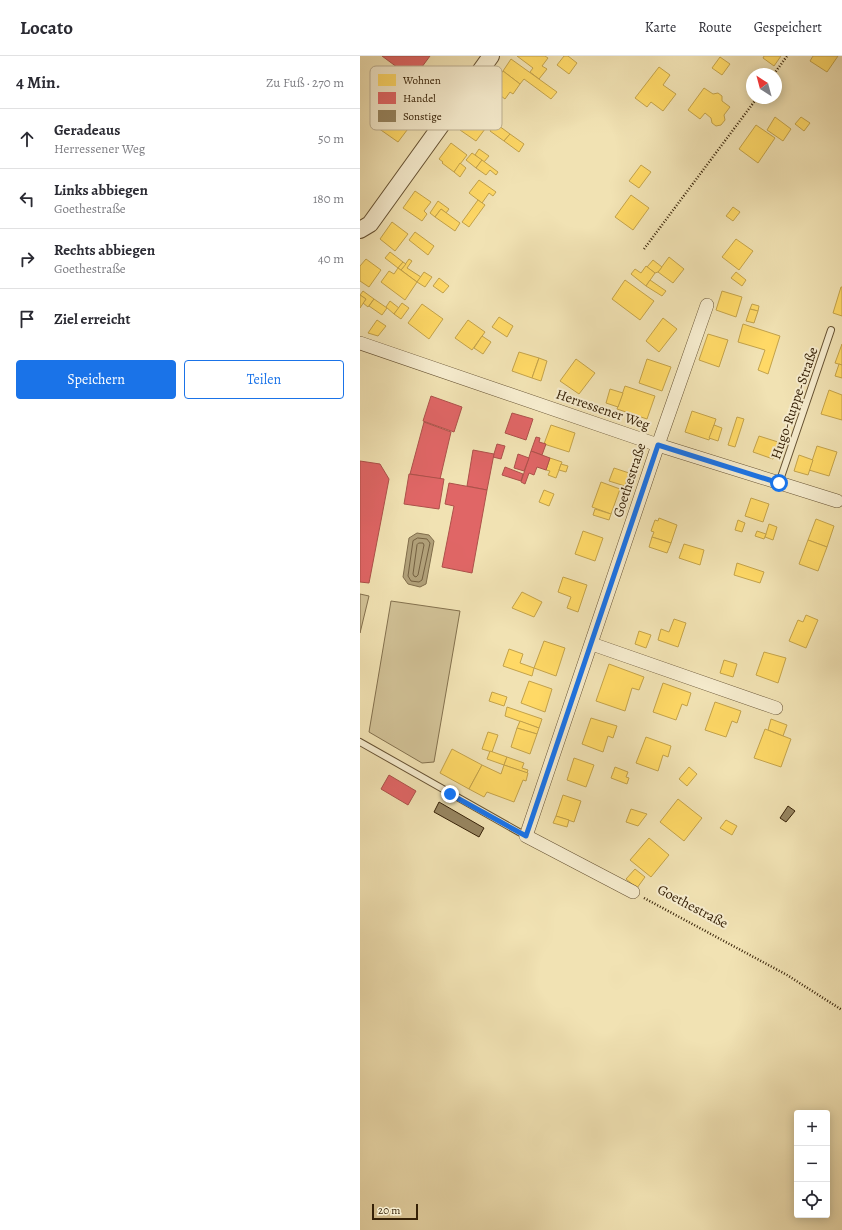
<!DOCTYPE html>
<html lang="de">
<head>
<meta charset="utf-8">
<style>
  :root { --surface:#fff; --page:#f7f7f7; --text:#2b2b33; --muted:#7c7c81; --line:#e1e1e2; --accent:#1a73e8 }
  body { margin:0; font-family:Alegreya,serif; background:var(--page); color:var(--text) }
  .controls { position:absolute; right:12px; bottom:12px; display:grid; overflow:hidden; border-radius:4px; box-shadow:0 2px 10px #0003 }
  .controls button { width:36px; height:36px; display:grid; place-items:center; padding:0; border:0; border-bottom:1px solid var(--line); background:var(--surface); color:var(--text); font:20px sans-serif }
  .compass { position:absolute; left:386px; top:12px; width:36px; height:36px; border-radius:50%; background:var(--surface); box-shadow:0 2px 10px #0003; rotate:324deg }
  .scale { position:absolute; left:12px; bottom:10px; width:46px; box-sizing:border-box; padding-left:4px; border:2px solid #362107; border-top:0; font-size:11px; line-height:14px; white-space:nowrap; color:#362107; -webkit-text-stroke:3px #f6ecce; paint-order:stroke }
  .stop { position:absolute; width:12px; height:12px; margin:-9px; border:3px solid #1a73e8; border-radius:50%; background:#fff }
  .stop.end { background:#1a73e8; border-color:#fff; box-shadow:0 1px 4px #0008 }
  .list { margin:0; padding:0; list-style:none }
  h2 { display:flex; justify-content:space-between; align-items:center; height:52px; margin:0; padding:0 16px; font-size:17px }
  h2 small { font-size:13px; font-weight:400; color:var(--muted) }
  .list li { display:grid; grid-template-columns:26px 1fr auto; gap:12px; align-items:center; box-sizing:border-box; height:60px; padding:0 16px; border-top:1px solid var(--line) }
  .list b { display:block; font-size:15px; white-space:nowrap }
  .list p { margin:0; font-size:13px; white-space:nowrap; color:var(--muted) }
  .list em { font-size:13px; font-style:normal; color:var(--muted) }
  .actions { display:flex; gap:8px; padding:12px 16px }
  .actions a { flex:1; padding:9px 0; border:1px solid var(--accent); border-radius:4px; text-align:center; font-size:14px; color:var(--accent) }
  .actions .main { background:var(--accent); color:#fff }
  .icon { flex:none; width:22px; height:22px; fill:none; stroke:currentColor; stroke-width:2; stroke-linecap:round; stroke-linejoin:round }
  .map { position:relative; flex:none; width:482px; height:1174px; overflow:hidden }
  header { display:flex; align-items:center; gap:24px; box-sizing:border-box; height:56px; padding:0 20px; background:var(--surface); border-bottom:1px solid var(--line) }
  header strong { font-size:19px }
  nav { display:flex; gap:22px; margin-inline-start:auto; font-size:14px }
  main { display:flex }
  aside { flex:1; background:var(--surface) }
  .map>svg:first-child { display:block }
  .green { fill:#d1c196; stroke:#84714e }
  .water { fill:#b1a079; stroke:#806d4b }
  .homes { fill:#ffd966; stroke:#c3a24a }
  .shops { fill:#e06666; stroke:#ad514a }
  .lines { fill:none; stroke-linecap:round; stroke-linejoin:round }
  .shore { stroke:#746040; stroke-width:1 }
  .building { fill:#978560; stroke:#362107 }
  .service-casing { stroke:#655132; stroke-width:8 }
  .minor-casing { stroke:#655132; stroke-width:14 }
  .tertiary-casing { stroke:#655132; stroke-width:18 }
  .path { stroke:#362107; stroke-width:2.5; stroke-dasharray:1 2; stroke-linecap:butt }
  .service { stroke:#f6ecce; stroke-width:6 }
  .minor { stroke:#f6ecce; stroke-width:13 }
  .tertiary { stroke:#f6ecce; stroke-width:16 }
  .route { stroke:#1a73e8; stroke-width:5 }
  .labels { text-anchor:middle; stroke-width:4; stroke-linejoin:round; paint-order:stroke }
  .street-label { font-size:14px; fill:#362107; stroke:#f6ecce }
  .key { fill:#f6ecce; stroke:#bcaf92; stroke-width:1 }
  .key-label { font-size:11px; fill:#362107 }
</style>
</head>
<body>
<header>
<strong>Locato</strong>
<nav><a>Karte</a><a>Route</a><a>Gespeichert</a></nav>
</header>
<main>
<aside>
<h2>4 Min.<small>Zu Fuß · 270 m</small></h2>
<ul class="list">
<li><svg class="icon" aria-label="ahead" viewBox="0 0 24 24"><path d="M12 20V5M6 11l6-6 6 6"/></svg><div><b>Geradeaus</b><p>Herressener Weg</p></div><em>50 m</em></li>
<li><svg class="icon" aria-label="left" viewBox="0 0 24 24"><path d="M17 20v-9H6M10 6l-5 5 5 5"/></svg><div><b>Links abbiegen</b><p>Goethestraße</p></div><em>180 m</em></li>
<li><svg class="icon" aria-label="right" viewBox="0 0 24 24"><path d="M7 20v-9h11M14 6l5 5-5 5"/></svg><div><b>Rechts abbiegen</b><p>Goethestraße</p></div><em>40 m</em></li>
<li><svg class="icon" aria-label="arrive" viewBox="0 0 24 24"><path d="M6 21V4h12l-3 4 3 4H6"/></svg><div><b>Ziel erreicht</b></div></li>
</ul>
<div class="actions"><a class="main">Speichern</a><a>Teilen</a></div>
</aside>
<div class="map">
<svg width="482" height="1174" viewBox="0 0 482 1174">
  <rect width="100%" height="100%" fill="#f1e2b3"/>
  <filter id="stains"><feTurbulence type="fractalNoise" baseFrequency=".005" numOctaves="4"/><feColorMatrix values="0 0 0 0 .2 0 0 0 0 .09 0 0 0 0 .02 0 0 0 .5 -.17"/></filter>
  <radialGradient id="worn" r=".72"><stop offset=".6" stop-color="#630" stop-opacity="0"/><stop offset="1" stop-color="#630" stop-opacity=".3"/></radialGradient>
  <g class="green">
    <polygon points="0,538 9,540 0,577"/>
    <polygon points="31,545 100,555 74,706 62,707 9,676"/>
  </g>
  <polygon class="water" points="57,477 69,479 74,485 66,528 60,531 48,528 43,521 49,482"/>
  <g class="homes">
    <polygon points="157,0 185,0 188,2 182,10 187,13 179,23 170,16 173,12"/>
    <polygon points="204,0 208,0 217,7 209,18 197,9"/>
    <polygon points="404,0 421,0 414,10 403,2"/>
    <polygon points="453,0 478,0 467,16 450,5"/>
    <polygon points="360,1 370,8 362,19 352,12"/>
    <polygon points="151,3 197,36 191,43 164,23 160,28 143,15"/>
    <polygon points="299,11 310,19 303,29 316,38 303,55 291,46 287,51 275,42"/>
    <polygon points="143,15 160,28 153,38 150,36 145,43 130,32"/>
    <polygon points="344,32 353,38 358,37 362,40 362,45 370,51 364,59 365,64 361,69 356,70 352,67 351,62 345,57 340,63 328,54"/>
    <polygon points="46,34 66,49 38,86 18,72"/>
    <polygon points="112,57 128,69 116,85 100,74"/>
    <polygon points="415,61 431,73 423,85 407,74"/>
    <polygon points="441,61 450,67 444,75 435,68"/>
    <polygon points="135,67 150,78 144,85 130,75"/>
    <polygon points="396,69 415,82 398,107 379,93"/>
    <polygon points="150,78 164,88 159,96 144,85"/>
    <polygon points="91,87 107,99 94,116 82,107 83,106 79,103"/>
    <polygon points="119,93 129,100 124,106 115,99"/>
    <polygon points="112,97 122,104 116,112 106,104"/>
    <polygon points="122,104 138,116 136,119 130,114 126,119 116,112"/>
    <polygon points="100,107 106,112 100,121 94,116"/>
    <polygon points="281,109 291,116 279,132 269,125"/>
    <polygon points="119,124 136,136 133,140 129,137 122,147 109,137"/>
    <polygon points="55,135 71,146 64,155 67,158 62,165 43,152"/>
    <polygon points="271,139 289,152 273,174 255,161"/>
    <polygon points="118,144 125,149 109,171 102,166"/>
    <polygon points="78,145 89,153 86,157 81,153 75,161 70,157"/>
    <polygon points="373,151 380,156 373,165 366,160"/>
    <polygon points="81,153 100,167 95,175 75,161"/>
    <polygon points="32,166 48,178 35,195 20,183"/>
    <polygon points="55,176 74,190 68,199 49,184"/>
    <polygon points="376,183 393,195 379,214 362,201"/>
    <polygon points="30,196 43,206 38,212 25,202"/>
    <polygon points="309,201 324,213 313,227 298,216"/>
    <polygon points="6,203 21,214 9,231 0,225 0,210"/>
    <polygon points="49,203 52,205 47,212 61,221 57,226 41,214"/>
    <polygon points="293,204 302,211 298,216 295,217 287,211"/>
    <polygon points="43,206 46,208 41,214 38,212"/>
    <polygon points="286,210 295,217 286,230 271,218 275,213 281,217"/>
    <polygon points="38,212 57,226 45,244 21,226 29,215 34,218"/>
    <polygon points="64,216 72,221 65,231 57,226"/>
    <polygon points="376,216 386,224 382,230 371,222"/>
    <polygon points="79,222 89,230 83,237 73,230"/>
    <polygon points="265,224 294,245 280,264 252,243"/>
    <polygon points="290,224 306,235 302,240 286,230"/>
    <polygon points="481,231 482,231 482,260 473,257"/>
    <polygon points="3,235 14,243 8,251 3,247 6,243 0,239"/>
    <polygon points="362,235 382,241 376,261 356,254"/>
    <polygon points="0,239 6,243 0,252"/>
    <polygon points="14,243 27,252 22,259 9,250"/>
    <polygon points="30,245 39,252 34,258 26,251"/>
    <polygon points="42,247 49,252 41,263 34,258"/>
    <polygon points="62,248 83,263 69,283 48,267"/>
    <polygon points="392,248 399,250 398,255 390,253"/>
    <polygon points="390,253 398,255 394,267 386,265"/>
    <polygon points="139,261 153,270 147,281 132,271"/>
    <polygon points="303,262 317,273 299,296 286,285"/>
    <polygon points="17,264 26,270 18,280 8,277"/>
    <polygon points="108,264 125,276 112,294 95,282"/>
    <polygon points="383,268 420,280 408,318 398,314 405,294 378,286"/>
    <polygon points="348,278 368,284 359,311 339,304"/>
    <polygon points="122,280 131,286 123,298 114,292"/>
    <polygon points="482,288 482,309 475,307"/>
    <polygon points="159,296 179,302 172,322 152,315"/>
    <polygon points="179,302 187,305 181,325 172,322"/>
    <polygon points="216,303 235,317 219,338 200,325"/>
    <polygon points="287,303 311,311 302,335 279,327"/>
    <polygon points="479,308 482,309 482,322 475,320"/>
    <polygon points="265,330 295,340 287,363 257,353"/>
    <polygon points="250,333 263,337 258,351 246,347"/>
    <polygon points="469,334 482,339 482,364 461,358"/>
    <polygon points="332,355 356,363 349,384 325,376"/>
    <polygon points="377,361 384,363 375,391 368,389"/>
    <polygon points="191,369 215,377 209,396 184,388"/>
    <polygon points="354,369 362,372 358,385 349,382"/>
    <polygon points="399,380 418,386 413,403 393,396"/>
    <polygon points="457,390 477,396 469,420 449,414"/>
    <polygon points="439,399 453,404 448,419 434,415"/>
    <polygon points="190,402 202,406 196,422 188,419 190,415 186,414"/>
    <polygon points="201,408 208,410 206,416 199,414"/>
    <polygon points="254,412 269,417 265,430 249,425"/>
    <polygon points="241,426 260,433 251,458 232,451"/>
    <polygon points="184,434 194,438 189,450 179,446"/>
    <polygon points="391,442 409,448 403,466 385,460"/>
    <polygon points="235,453 251,458 249,464 233,459"/>
    <polygon points="299,462 317,469 311,487 292,481 294,476 291,475 295,464 298,465"/>
    <polygon points="456,463 474,470 467,491 448,484"/>
    <polygon points="378,464 385,467 382,476 375,474"/>
    <polygon points="409,468 417,471 413,484 405,481"/>
    <polygon points="223,475 243,482 235,505 215,498"/>
    <polygon points="397,475 406,478 404,483 395,480"/>
    <polygon points="292,481 311,487 307,497 289,491"/>
    <polygon points="448,484 467,491 458,515 439,508"/>
    <polygon points="324,488 344,494 340,509 319,502"/>
    <polygon points="377,507 404,516 400,527 374,519"/>
    <polygon points="203,521 227,529 218,556 207,552 211,541 198,536"/>
    <polygon points="162,536 182,546 174,561 152,552"/>
    <polygon points="446,559 458,564 446,592 429,585 438,564 443,566"/>
    <polygon points="314,563 326,567 318,591 298,584 301,573 309,576"/>
    <polygon points="279,575 291,579 286,592 275,588"/>
    <polygon points="184,585 205,592 196,620 174,612"/>
    <polygon points="149,593 163,598 160,607 174,612 172,620 143,610"/>
    <polygon points="404,596 426,602 418,627 396,619"/>
    <polygon points="364,604 377,608 373,621 360,617"/>
    <polygon points="249,608 284,621 279,634 272,632 265,655 236,645"/>
    <polygon points="169,625 192,633 185,656 161,647"/>
    <polygon points="303,627 331,637 327,650 322,648 316,664 293,656"/>
    <polygon points="132,636 147,641 144,650 129,645"/>
    <polygon points="355,646 381,655 377,667 372,665 366,681 345,674"/>
    <polygon points="147,651 182,663 179,672 145,660"/>
    <polygon points="231,662 257,670 253,682 248,680 243,696 222,688"/>
    <polygon points="411,663 427,669 423,680 408,674"/>
    <polygon points="160,665 179,672 177,678 157,672"/>
    <polygon points="157,672 177,678 170,698 151,691"/>
    <polygon points="405,673 431,683 421,711 394,702"/>
    <polygon points="128,676 138,679 132,696 122,693"/>
    <polygon points="286,681 311,690 308,701 303,699 298,715 276,707"/>
    <polygon points="92,693 122,709 109,733 80,717"/>
    <polygon points="130,695 147,701 144,709 127,703"/>
    <polygon points="147,701 164,707 162,712 168,714 167,717 144,709"/>
    <polygon points="214,702 234,709 226,731 207,724"/>
    <polygon points="122,709 141,718 144,709 168,717 166,725 163,724 154,746 127,736 124,741 109,733"/>
    <polygon points="255,711 268,716 266,721 269,722 267,728 251,722"/>
    <polygon points="329,711 337,718 327,730 319,723"/>
    <polygon points="203,739 221,745 214,766 196,760"/>
    <polygon points="318,743 342,762 324,785 300,766"/>
    <polygon points="271,753 287,758 278,770 266,766"/>
    <polygon points="196,760 209,764 207,771 193,767"/>
    <polygon points="366,764 377,770 372,779 360,772"/>
    <polygon points="289,782 309,799 291,821 270,804"/>
    <polygon points="275,813 285,821 277,832 266,823"/>
  </g>
  <g class="shops">
    <polygon points="22,0 70,0 53,23"/>
    <polygon points="71,340 102,351 94,376 63,365"/>
    <polygon points="152,357 173,363 166,384 145,377"/>
    <polygon points="64,366 91,376 80,423 50,418"/>
    <polygon points="176,381 180,382 179,386 186,388 182,399 171,395"/>
    <polygon points="137,388 145,390 141,403 133,401"/>
    <polygon points="113,394 134,398 127,434 107,430"/>
    <polygon points="171,395 190,402 186,414 177,411 174,419 169,417 165,428 161,426"/>
    <polygon points="158,398 169,402 164,415 154,412"/>
    <polygon points="0,405 20,408 29,423 9,527 0,526"/>
    <polygon points="145,411 163,418 161,425 142,419"/>
    <polygon points="49,418 84,423 79,453 44,448"/>
    <polygon points="89,427 127,434 112,517 82,511 94,450 85,448"/>
    <polygon points="29,719 56,735 48,749 21,733"/>
  </g>
  <g class="lines">
    <g class="shore">
      <polygon points="58,482 67,483 70,487 62,524 59,526 51,525 48,520 53,485"/>
      <polygon points="59,487 63,487 64,489 58,519 56,521 54,520 53,518 57,489"/>
    </g>
  </g>
  <g class="building">
    <polygon points="79,746 124,772 119,781 74,756"/>
    <polygon points="428,750 435,755 426,766 420,762"/>
  </g>
  <g class="lines">
    <defs>
      <g id="service">
        <polyline points="419,427 471,274"/>
        <polyline points="0,686 166,780"/>
      </g>
      <g id="minor">
        <polyline points="0,287 298,389 477,445"/>
        <polyline points="232,588 416,652"/>
        <polyline points="273,836 166,780 298,389 347,249"/>
      </g>
      <polyline id="tertiary" points="0,174 10,168 131,0"/>
    </defs>
    <use href="#service" class="service-casing"/>
    <use href="#minor" class="minor-casing"/>
    <use href="#tertiary" class="tertiary-casing"/>
    <g class="path">
      <polyline points="414,18 427,0"/>
      <polyline points="284,193 397,42"/>
      <polyline points="284,842 427,919 482,954"/>
    </g>
    <use href="#service" class="service"/>
    <use href="#minor" class="minor"/>
    <use href="#tertiary" class="tertiary"/>
  </g>
  <g class="lines">
    <polyline class="route" points="90,738 166,780 298,389 419,427"/>
  </g>
  <g class="labels">
    <g class="street-label">
      <text transform="translate(434 347) rotate(-71)" y="5">Hugo-Ruppe-Straße</text>
      <text transform="translate(243 353) rotate(19)" y="5">Herressener Weg</text>
      <text transform="translate(269 424) rotate(-72)" y="5">Goethestraße</text>
      <text transform="translate(333 850) rotate(28)" y="5">Goethestraße</text>
    </g>
  </g>
  <rect x="10" y="10" width="132" height="64" rx="6" class="key"/>
  <rect x="18" y="18" width="18" height="12" fill="#ffd966"/>
  <rect x="18" y="36" width="18" height="12" fill="#e06666"/>
  <rect x="18" y="54" width="18" height="12" fill="#978560"/>
  <g class="key-label">
    <text x="43" y="28">Wohnen</text>
    <text x="43" y="46">Handel</text>
    <text x="43" y="64">Sonstige</text>
  </g>
  <rect width="100%" height="100%" filter="url(#stains)"/>
  <rect width="100%" height="100%" fill="url(#worn)"/>
</svg>
<div class="controls">
<button>+</button>
<button>−</button>
<button><svg class="icon" aria-label="locate" viewBox="0 0 24 24"><circle cx="12" cy="12" r="6"/><path d="M12 2v4M12 18v4M2 12h4M18 12h4"/></svg></button>
</div>
<svg class="compass" viewBox="-18 -18 36 36"><path d="M0-13l5 13h-10z" fill="#e53935"/><path d="M0 13l5-13h-10z" fill="#7c7c81"/></svg>
<div class="scale">20 m</div>
<div class="stop" style="left:419px;top:427px"></div>
<div class="stop end" style="left:90px;top:738px"></div>
</div>
</main>
</body>
</html>
